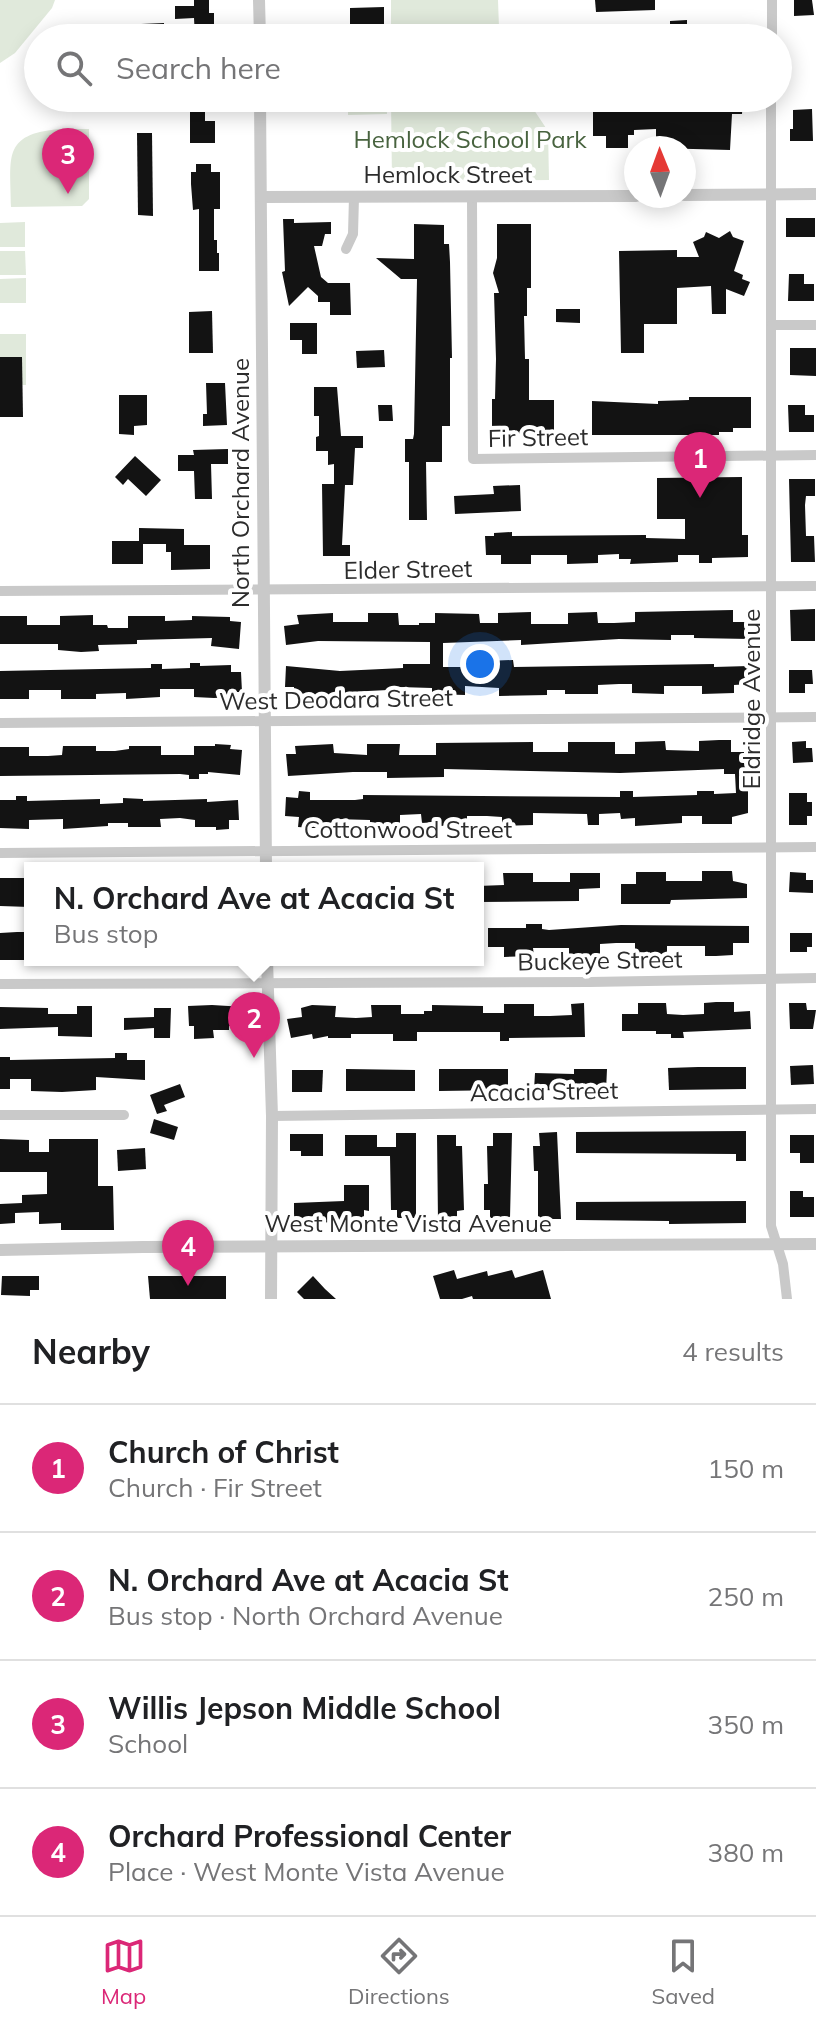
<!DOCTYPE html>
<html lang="en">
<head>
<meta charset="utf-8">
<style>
  :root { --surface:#fff; --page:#f6f6f6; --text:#202124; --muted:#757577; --line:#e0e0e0; --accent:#db2777 }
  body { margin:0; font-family:Mulish,sans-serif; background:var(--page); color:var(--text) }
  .compass { position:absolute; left:624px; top:136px; width:72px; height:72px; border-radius:50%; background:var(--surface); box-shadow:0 4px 20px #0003; rotate:359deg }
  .you { position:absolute; left:480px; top:664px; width:28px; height:28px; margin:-20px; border:6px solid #fff; border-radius:50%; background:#1a73e8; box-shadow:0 0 0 12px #1a73e833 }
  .badge { display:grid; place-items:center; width:52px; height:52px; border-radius:50%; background:var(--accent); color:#fff; font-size:26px; font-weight:700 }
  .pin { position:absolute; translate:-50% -66px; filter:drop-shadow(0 2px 4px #0008) }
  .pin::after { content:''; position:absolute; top:42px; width:28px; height:24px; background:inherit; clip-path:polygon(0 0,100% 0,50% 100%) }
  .popup { position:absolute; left:24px; top:862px; width:460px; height:104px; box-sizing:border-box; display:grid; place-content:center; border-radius:0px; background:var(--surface); filter:drop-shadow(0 2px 6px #0005); font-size:26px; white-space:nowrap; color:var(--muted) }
  .popup b { font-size:30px; color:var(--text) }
  .popup::after { content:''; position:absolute; left:50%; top:100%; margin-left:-16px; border:16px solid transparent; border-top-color:var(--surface) }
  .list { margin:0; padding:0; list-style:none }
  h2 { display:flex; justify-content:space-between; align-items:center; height:104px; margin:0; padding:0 32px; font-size:34px }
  h2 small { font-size:26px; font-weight:400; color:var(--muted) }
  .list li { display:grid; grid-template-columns:52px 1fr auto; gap:24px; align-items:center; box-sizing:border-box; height:128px; padding:0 32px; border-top:2px solid var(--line) }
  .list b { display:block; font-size:30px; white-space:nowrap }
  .list p { margin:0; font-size:26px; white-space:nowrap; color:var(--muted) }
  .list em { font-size:26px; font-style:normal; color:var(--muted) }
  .icon { flex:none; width:44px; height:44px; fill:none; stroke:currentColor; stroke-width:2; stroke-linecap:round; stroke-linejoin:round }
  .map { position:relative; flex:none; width:816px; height:1299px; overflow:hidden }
  .search { position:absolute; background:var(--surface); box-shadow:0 4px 20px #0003; left:24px; right:24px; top:24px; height:88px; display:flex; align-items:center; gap:20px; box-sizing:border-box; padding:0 28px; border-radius:44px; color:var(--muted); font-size:30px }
  .sheet { height:616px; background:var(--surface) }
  nav { display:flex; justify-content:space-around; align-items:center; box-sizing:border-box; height:112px; border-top:2px solid var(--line); background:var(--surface); font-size:22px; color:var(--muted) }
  nav a { display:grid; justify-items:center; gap:4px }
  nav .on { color:var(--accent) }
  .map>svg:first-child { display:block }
  .green { fill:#e0e9db }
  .building { fill:#131313 }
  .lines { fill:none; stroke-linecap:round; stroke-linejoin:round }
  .minor { stroke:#c9c9c9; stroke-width:10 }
  .tertiary { stroke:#c9c9c9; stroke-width:12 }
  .labels { text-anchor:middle; stroke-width:8; stroke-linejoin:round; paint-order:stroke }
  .park-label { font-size:24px; fill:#48633f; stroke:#fff }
  .street-label { font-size:24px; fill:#2c2c2c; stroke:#fff }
</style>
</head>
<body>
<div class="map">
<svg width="816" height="1299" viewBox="0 0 816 1299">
  <rect width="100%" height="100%" fill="#fff"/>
  <g class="green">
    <polygon points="0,0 55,0 52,8 15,53 0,63"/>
    <polygon points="391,0 498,0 499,28 545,28 545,38 391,38"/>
    <polygon points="348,98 386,98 387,114 348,115"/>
    <polygon points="391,98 526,98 548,131 549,180 392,182"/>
    <path d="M 60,129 L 89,129 L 89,199 L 82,206 L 11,207 C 11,158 1,134 60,129 Z"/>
    <polygon points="25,222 25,247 0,247 0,223"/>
    <polygon points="0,251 25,251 26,275 0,275"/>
    <polygon points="26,278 26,303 0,303 0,279"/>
    <rect x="0" y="334" width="26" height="51"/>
  </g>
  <g class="building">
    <polygon points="194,0 209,0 209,13 214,13 214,38 195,38 194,18 175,19 175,6 194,6"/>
    <polygon points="595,0 655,0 655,10 596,12"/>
    <polygon points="794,0 812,0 814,15 794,16"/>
    <polygon points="384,7 384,38 350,38 350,8"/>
    <polygon points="687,20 687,38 670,38 670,21"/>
    <polygon points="164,23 164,38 142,38 141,24"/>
    <polygon points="655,98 743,98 742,114 732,114 730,150 656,148 656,129 634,130 634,135 628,135 628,148 606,148 606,136 593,136 593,110 655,110"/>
    <polygon points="812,109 813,141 790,141 790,129 793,129 793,110"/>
    <polygon points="190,112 205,112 205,121 215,121 215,143 190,143"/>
    <polygon points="137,133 152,133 153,216 138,215"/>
    <polygon points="196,164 211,164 211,172 220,172 220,209 214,209 214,240 217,240 217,253 219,253 219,271 199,271 199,209 193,210 191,184 191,172 196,172"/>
    <rect x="786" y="218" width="29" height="19"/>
    <polygon points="283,219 294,219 294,223 331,222 331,234 325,234 322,246 314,246 321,277 328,283 350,283 351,315 330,315 330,302 318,302 318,296 308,287 289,306 282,272 285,271"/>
    <polygon points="414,224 444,225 444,244 449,244 450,262 452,358 450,358 450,426 442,426 442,462 426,462 427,520 409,520 409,462 405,462 405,439 413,439 414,434 417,279 401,279 376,258 414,259"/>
    <polygon points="497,224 531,224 531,288 527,288 527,316 524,316 525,359 529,359 529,400 554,400 554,431 548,431 548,434 492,433 492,399 495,399 496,359 494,293 499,293 493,273 497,258"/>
    <polygon points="730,231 733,237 744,241 734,271 743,275 742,279 750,282 744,296 726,289 726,314 712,314 711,286 677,288 677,324 644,324 644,353 621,353 619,251 677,250 677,257 699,257 693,242 704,237 706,232 719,238"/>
    <polygon points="789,274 804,274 804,284 814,284 814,301 788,301"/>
    <polygon points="556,309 580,309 580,323 556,322"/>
    <polygon points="212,311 213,353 189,353 189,312"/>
    <polygon points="290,323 317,323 317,354 302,354 302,340 290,340"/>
    <polygon points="790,348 816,348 816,376 790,375"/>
    <polygon points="384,350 385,367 357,368 356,351"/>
    <polygon points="0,357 22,357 23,417 0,417"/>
    <polygon points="206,383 225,383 227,425 203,426 203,414 207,414"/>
    <polygon points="314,387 337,387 341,436 363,436 363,448 355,448 353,485 345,485 342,545 350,545 350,556 323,556 322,484 334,484 334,464 328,465 328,451 316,451 316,437 319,436 319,416 314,416"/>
    <polygon points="119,395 147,395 147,425 134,426 134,435 119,434"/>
    <polygon points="689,397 751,397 751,428 733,428 733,432 719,432 719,435 592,435 592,401 658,404 658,401 689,400"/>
    <polygon points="378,405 392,405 393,421 379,421"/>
    <polygon points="788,405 805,405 805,415 814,415 814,432 789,432"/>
    <polygon points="228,449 228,464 211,464 212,499 195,499 194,471 178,471 178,455 194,455 193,450"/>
    <polygon points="135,456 161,480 146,496 128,479 123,485 115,477"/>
    <polygon points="742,477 742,535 748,535 748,557 712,558 712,563 699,563 699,555 678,555 678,562 630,564 631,559 619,559 619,554 598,555 598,563 567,564 567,555 531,555 531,564 501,564 501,555 486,555 485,536 494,536 494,533 512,532 512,536 646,535 646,538 685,539 685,519 657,519 657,478"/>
    <polygon points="789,479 815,479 815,496 806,496 805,505 806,536 814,536 815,562 791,562"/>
    <polygon points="520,485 521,511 455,514 454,496 494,494 493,486"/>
    <polygon points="139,528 184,529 184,545 210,545 210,569 171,570 171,552 166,552 166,544 143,544 143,564 112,564 112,541 139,541"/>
    <polygon points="815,609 815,641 791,641 790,610"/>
    <polygon points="733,610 733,622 750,622 750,639 694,638 694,635 671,635 671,640 619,639 521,645 521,640 443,643 443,667 486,667 486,661 513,660 514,667 714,664 714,667 749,666 750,684 734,685 734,693 702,694 702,686 664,686 664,694 632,693 632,684 619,684 598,685 598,694 565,694 565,690 547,690 547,695 499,696 499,688 465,686 465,695 432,694 432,688 399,687 399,695 388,695 388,690 348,692 348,696 314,697 294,696 294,687 285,687 286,666 340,671 403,668 403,664 430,664 430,642 318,641 286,645 284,626 299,624 297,615 333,613 333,622 368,622 368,613 398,613 399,625 419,625 419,623 435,623 435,613 479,614 480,623 498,623 498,613 531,612 531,624 568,624 568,613 597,612 598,623 614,623 635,622 635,612"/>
    <polygon points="93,615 93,625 107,625 108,628 128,628 128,616 165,616 165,621 192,620 192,616 230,617 230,621 241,622 239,649 211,646 212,638 137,640 137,644 98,645 99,651 81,652 58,650 58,644 0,644 0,616 27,616 27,625 60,625 60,616"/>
    <polygon points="190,663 200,663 200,666 231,665 231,672 241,672 242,692 231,692 231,697 214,698 194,697 194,689 160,689 160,697 126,699 126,693 96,694 96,699 61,699 61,690 29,690 29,699 0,699 0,671 151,668 151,664 162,664 162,669 190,668"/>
    <polygon points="789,670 812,670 813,684 805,684 805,693 789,693"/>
    <polygon points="719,740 731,740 731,752 748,752 748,813 732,817 732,824 702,824 702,816 682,816 682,823 635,826 635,818 621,819 620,813 599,814 599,825 588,825 587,814 533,813 533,825 502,826 502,817 487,816 467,816 467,825 437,826 437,822 422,823 421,814 400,815 400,826 370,827 370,820 334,819 334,828 312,828 298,827 299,817 285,816 286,797 298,798 299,791 310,792 310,800 355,800 363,799 363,795 620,797 620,791 633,791 633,797 697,795 697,791 714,791 714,794 736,793 735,774 724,774 724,769 620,773 444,769 444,777 387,778 387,772 353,772 288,776 286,754 296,754 295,746 333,744 334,753 367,755 367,744 400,744 399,755 436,755 436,743 533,742 533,752 568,752 568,742 615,742 615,754 635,754 635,742 665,741 666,750 699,751 699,741"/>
    <polygon points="806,741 806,748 812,748 813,762 793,763 792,742"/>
    <polygon points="215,744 231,745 230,749 242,750 240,775 208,772 208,774 199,774 199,779 189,779 189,775 180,774 0,776 0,747 29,747 29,756 48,756 62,755 63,746 96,746 96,751 115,751 129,749 129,746 161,746 161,755 194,755 194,746 215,746"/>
    <polygon points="789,793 807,793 807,802 812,802 812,816 807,816 807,825 789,825"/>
    <polygon points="16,796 27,796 27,801 100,799 100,804 123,803 123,798 143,799 143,801 207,799 207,802 238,800 239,820 229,820 229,829 216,830 216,827 195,827 195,820 180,818 160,819 161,827 128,827 128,823 108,823 108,826 63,829 63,819 29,820 29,829 0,828 0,800 16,800"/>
    <polygon points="702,871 732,871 733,881 747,884 747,898 671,900 670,904 621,904 621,884 636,884 636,872 666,872 666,881 702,881"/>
    <polygon points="790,872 806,873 806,880 813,880 813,893 789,892"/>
    <polygon points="503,873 533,873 533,882 570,882 570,873 600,873 600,888 579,889 579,901 478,902 478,886 504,885"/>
    <polygon points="0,878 30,878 30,907 0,906"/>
    <polygon points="526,924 542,924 542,929 549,930 621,925 749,926 749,943 733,943 733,955 716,956 705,956 705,946 667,946 667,956 635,956 635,943 616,943 600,944 600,956 569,957 569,948 533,948 534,956 504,957 504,947 488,947 488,928 526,928"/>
    <polygon points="17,932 30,932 30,960 0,960 0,933"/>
    <polygon points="790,933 812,933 812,947 807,947 807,952 790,952"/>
    <polygon points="716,1002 734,1002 734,1012 750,1011 751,1029 683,1032 684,1038 671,1038 671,1034 656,1034 656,1031 622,1031 622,1014 638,1014 638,1003 666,1003 667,1014 683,1015 704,1014 704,1003"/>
    <polygon points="584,1003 585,1037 509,1038 509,1041 500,1041 500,1032 417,1032 417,1041 393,1041 393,1034 351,1034 351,1038 328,1038 328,1036 313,1039 312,1034 291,1038 287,1019 302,1017 301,1008 312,1005 336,1006 335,1017 356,1018 372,1017 371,1005 401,1005 401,1014 424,1014 424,1011 432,1011 432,1005 483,1006 483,1013 504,1013 504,1004 534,1004 534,1016 550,1016 572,1015 571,1004"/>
    <polygon points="789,1003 806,1003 807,1010 816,1010 813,1029 790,1029"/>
    <polygon points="212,1005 245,1007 245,1026 229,1026 229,1030 213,1030 214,1038 194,1039 194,1026 189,1026 188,1006"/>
    <polygon points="77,1006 92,1006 92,1037 58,1036 58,1027 0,1029 0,1007 48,1008 48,1014 77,1014"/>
    <polygon points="154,1008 171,1008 170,1038 154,1038 154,1028 124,1030 124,1018 154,1017"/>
    <polygon points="115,1053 127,1053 127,1060 145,1060 145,1080 96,1077 96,1090 62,1092 31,1091 31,1079 10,1079 10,1089 0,1089 0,1057 10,1057 10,1060 115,1058"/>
    <polygon points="813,1065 814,1084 791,1085 790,1066"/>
    <polygon points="698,1067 746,1067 746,1089 669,1090 668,1068"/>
    <polygon points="346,1069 415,1070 415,1091 346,1091"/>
    <polygon points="439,1069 508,1069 508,1090 439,1091"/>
    <polygon points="574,1069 607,1069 606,1091 534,1090 535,1073 574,1074"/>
    <polygon points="292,1070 323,1070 322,1092 292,1092"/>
    <polygon points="180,1084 185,1097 164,1105 167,1111 157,1114 150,1095"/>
    <polygon points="154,1119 178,1127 174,1140 150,1133"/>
    <polygon points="746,1131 746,1161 736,1161 736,1154 576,1153 576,1132"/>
    <polygon points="557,1132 561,1219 538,1219 538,1171 534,1171 533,1146 540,1146 539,1133"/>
    <polygon points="396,1133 416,1133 416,1218 397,1218 397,1210 391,1210 390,1156 345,1156 345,1135 377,1135 377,1147 396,1147"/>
    <polygon points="493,1133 512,1133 510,1218 490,1218 490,1210 484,1210 484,1184 488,1184 487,1146 493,1146"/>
    <polygon points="290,1134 323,1134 323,1156 301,1156 301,1151 290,1151"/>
    <polygon points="437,1135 456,1135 456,1146 462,1146 464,1210 457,1211 457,1220 438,1221"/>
    <polygon points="790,1135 814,1135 814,1163 800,1163 800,1153 790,1153"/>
    <polygon points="0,1139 29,1140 29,1152 49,1152 49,1139 98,1139 98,1186 113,1186 114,1230 61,1230 61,1223 39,1224 39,1212 15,1213 15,1223 0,1224 0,1204 22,1203 22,1195 47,1194 47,1172 0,1172"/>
    <polygon points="145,1148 146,1169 118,1171 117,1150"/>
    <polygon points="344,1185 369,1185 369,1211 364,1210 364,1224 344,1224 344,1222 294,1223 294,1203 344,1201"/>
    <polygon points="790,1191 803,1191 803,1197 814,1197 814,1217 790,1217"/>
    <polygon points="746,1201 746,1223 669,1224 669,1221 576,1220 576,1202"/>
    <polygon points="454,1270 457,1279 487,1271 488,1276 512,1270 515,1278 543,1270 551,1299 473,1299 472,1296 462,1299 440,1299 433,1276"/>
    <polygon points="2,1276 39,1276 39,1290 30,1290 30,1296 1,1295"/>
    <polygon points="148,1276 226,1276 226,1299 150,1299"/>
    <polygon points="313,1276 325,1289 336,1299 304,1299 297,1292"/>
  </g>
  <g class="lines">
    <g class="minor">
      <polyline points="772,38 772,0"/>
      <polyline points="771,98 771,1226 783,1264 787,1299"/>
      <polyline points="472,197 473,459 816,455"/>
      <polyline points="346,249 353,234 354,197"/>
      <polyline points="772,325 816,325"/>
      <polyline points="0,591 816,586"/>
      <polyline points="0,723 816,717"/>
      <polyline points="0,853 816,847"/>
      <polyline points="0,984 590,982 816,978"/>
      <polyline points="0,1115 124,1115"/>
      <polyline points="272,1116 816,1109"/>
    </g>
    <g class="tertiary">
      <polyline points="259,0 260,38"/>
      <polyline points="260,98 266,868"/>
      <polyline points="684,195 816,194"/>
      <polyline points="261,197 636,196"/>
      <polyline points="267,960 272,1116 271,1299"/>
      <polyline points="0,1250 143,1247 816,1244"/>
    </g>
  </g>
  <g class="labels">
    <g class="park-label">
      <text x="470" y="148">Hemlock School Park</text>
    </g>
    <g class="street-label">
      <text x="448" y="183">Hemlock Street</text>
      <text transform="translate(538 438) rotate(-1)" y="8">Fir Street</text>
      <text transform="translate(241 483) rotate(-90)" y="8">North Orchard Avenue</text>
      <text transform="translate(408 570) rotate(-1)" y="8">Elder Street</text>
      <text transform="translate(752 699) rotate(-90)" y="8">Eldridge Avenue</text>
      <text transform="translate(336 700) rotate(-1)" y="8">West Deodara Street</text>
      <text x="408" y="838">Cottonwood Street</text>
      <text transform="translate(600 961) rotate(-1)" y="8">Buckeye Street</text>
      <text transform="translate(544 1092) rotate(-1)" y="8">Acacia Street</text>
      <text x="408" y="1232">West Monte Vista Avenue</text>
    </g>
  </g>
</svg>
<svg class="compass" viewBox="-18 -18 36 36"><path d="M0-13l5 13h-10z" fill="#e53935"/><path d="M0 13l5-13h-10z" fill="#757577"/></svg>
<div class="you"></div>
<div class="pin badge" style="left:700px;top:498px">1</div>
<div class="pin badge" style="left:254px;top:1058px">2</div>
<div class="popup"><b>N. Orchard Ave at Acacia St</b>Bus stop</div>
<div class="pin badge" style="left:68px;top:194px">3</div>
<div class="pin badge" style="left:188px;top:1286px">4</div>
<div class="search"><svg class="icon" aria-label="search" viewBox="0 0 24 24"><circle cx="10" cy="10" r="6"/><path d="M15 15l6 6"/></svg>Search here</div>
</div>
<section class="sheet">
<h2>Nearby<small>4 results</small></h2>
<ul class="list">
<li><span class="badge">1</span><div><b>Church of Christ</b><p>Church · Fir Street</p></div><em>150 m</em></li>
<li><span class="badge">2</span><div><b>N. Orchard Ave at Acacia St</b><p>Bus stop · North Orchard Avenue</p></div><em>250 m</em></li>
<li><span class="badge">3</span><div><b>Willis Jepson Middle School</b><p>School</p></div><em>350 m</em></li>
<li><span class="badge">4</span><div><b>Orchard Professional Center</b><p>Place · West Monte Vista Avenue</p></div><em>380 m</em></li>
</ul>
</section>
<nav>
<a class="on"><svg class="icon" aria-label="map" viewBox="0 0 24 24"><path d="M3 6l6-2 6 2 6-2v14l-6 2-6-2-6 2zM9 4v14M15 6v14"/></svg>Map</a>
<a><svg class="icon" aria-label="directions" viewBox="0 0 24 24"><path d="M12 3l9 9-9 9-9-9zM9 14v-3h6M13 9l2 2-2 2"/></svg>Directions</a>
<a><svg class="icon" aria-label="saved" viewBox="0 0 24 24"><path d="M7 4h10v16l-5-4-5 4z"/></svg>Saved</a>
</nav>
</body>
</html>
